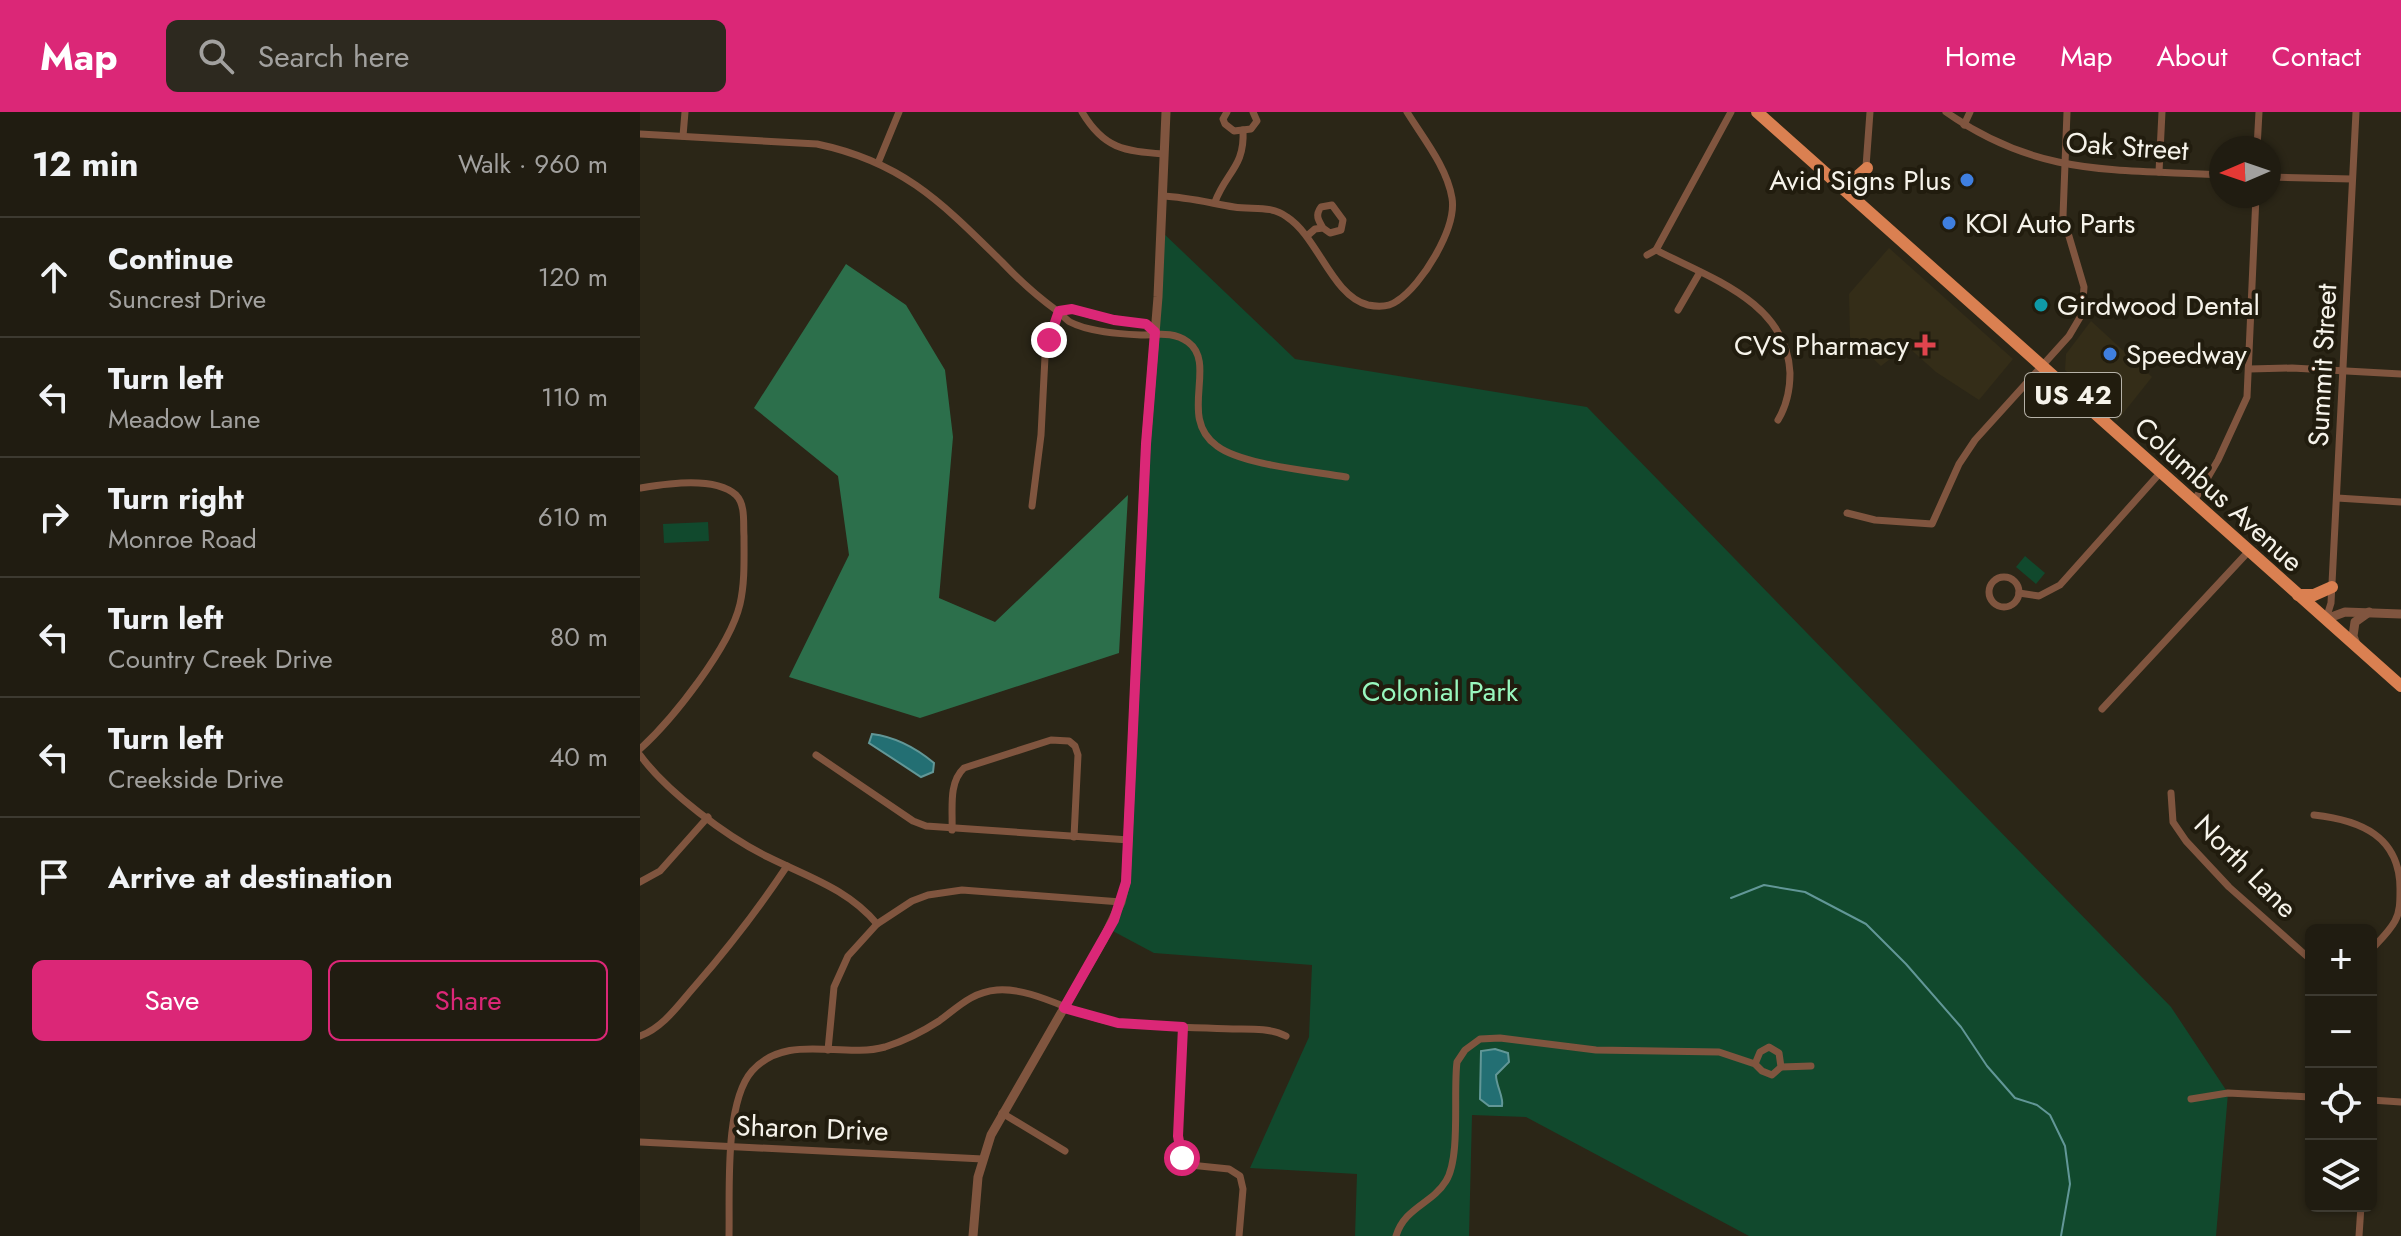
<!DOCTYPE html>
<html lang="en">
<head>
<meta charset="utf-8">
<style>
  :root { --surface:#201c11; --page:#2d291f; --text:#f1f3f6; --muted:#a2a19f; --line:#3d3a31; --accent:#db2777 }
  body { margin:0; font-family:Jost,sans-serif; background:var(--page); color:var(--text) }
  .controls { position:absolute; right:24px; bottom:24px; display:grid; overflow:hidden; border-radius:12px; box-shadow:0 2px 6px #0004 }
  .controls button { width:72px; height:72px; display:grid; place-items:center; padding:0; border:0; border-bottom:2px solid var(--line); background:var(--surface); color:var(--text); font:40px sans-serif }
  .compass { position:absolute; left:1569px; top:24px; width:72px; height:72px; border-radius:50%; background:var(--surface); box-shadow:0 2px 6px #0004; rotate:268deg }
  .stop { position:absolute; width:24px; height:24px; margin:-18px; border:6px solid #db2777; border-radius:50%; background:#fff }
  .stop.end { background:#db2777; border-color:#fff; box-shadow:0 2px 8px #0008 }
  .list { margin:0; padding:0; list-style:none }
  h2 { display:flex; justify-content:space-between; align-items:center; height:104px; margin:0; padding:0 32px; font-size:34px }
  h2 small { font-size:26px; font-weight:400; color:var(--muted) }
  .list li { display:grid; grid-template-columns:52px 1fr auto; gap:24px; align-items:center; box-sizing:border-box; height:120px; padding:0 32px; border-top:2px solid var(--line) }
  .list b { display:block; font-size:30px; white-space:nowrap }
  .list p { margin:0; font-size:26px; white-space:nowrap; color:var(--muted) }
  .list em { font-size:26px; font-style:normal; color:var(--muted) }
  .actions { display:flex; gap:16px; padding:24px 32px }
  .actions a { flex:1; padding:18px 0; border:2px solid var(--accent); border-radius:12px; text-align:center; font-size:28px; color:var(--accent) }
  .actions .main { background:var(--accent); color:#fff }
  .icon { flex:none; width:44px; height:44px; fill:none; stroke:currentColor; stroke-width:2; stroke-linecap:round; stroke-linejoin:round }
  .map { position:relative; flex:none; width:1761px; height:1124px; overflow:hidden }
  header { display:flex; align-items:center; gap:48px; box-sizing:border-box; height:112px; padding:0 40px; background:var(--accent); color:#fff }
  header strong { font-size:38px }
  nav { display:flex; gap:44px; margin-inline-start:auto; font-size:28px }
  .search { width:560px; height:72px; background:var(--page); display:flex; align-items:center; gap:20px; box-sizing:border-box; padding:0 28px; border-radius:12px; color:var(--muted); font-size:30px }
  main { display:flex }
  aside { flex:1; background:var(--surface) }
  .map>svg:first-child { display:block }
  .built { fill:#342d18 }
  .green { fill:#11492d }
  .forest { fill:#2c6f4b }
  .water { fill:#236f73; stroke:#629797; stroke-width:2 }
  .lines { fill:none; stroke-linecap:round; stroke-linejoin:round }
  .stream { stroke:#629797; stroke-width:2 }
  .minor { stroke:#80553f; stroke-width:7 }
  .tertiary { stroke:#80553f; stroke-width:9 }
  .primary { stroke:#da8051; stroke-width:12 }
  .route { stroke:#db2777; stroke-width:10 }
  .shop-dot { fill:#3f7fe0; stroke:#211c0e; stroke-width:3 }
  .culture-dot { fill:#0f9aa8; stroke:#211c0e; stroke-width:3 }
  .health-dot { fill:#e0444e; stroke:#211c0e; stroke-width:3 }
  .labels { text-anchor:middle; stroke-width:8; stroke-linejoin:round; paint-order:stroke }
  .shield { fill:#211c0e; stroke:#b6b2a8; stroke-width:2 }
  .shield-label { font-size:26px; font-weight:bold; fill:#f6f3ea }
  .street-label { font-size:28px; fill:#f6f3ea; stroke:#211c0e }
  .poi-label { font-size:28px; fill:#f6f3ea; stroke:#211c0e; text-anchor:start }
  .park-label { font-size:28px; fill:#98f7be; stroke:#211c0e }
</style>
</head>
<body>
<header>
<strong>Map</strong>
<div class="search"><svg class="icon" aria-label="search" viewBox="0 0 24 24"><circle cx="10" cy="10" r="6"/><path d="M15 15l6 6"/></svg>Search here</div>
<nav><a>Home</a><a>Map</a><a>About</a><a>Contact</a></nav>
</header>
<main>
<aside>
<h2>12 min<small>Walk · 960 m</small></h2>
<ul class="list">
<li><svg class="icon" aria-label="ahead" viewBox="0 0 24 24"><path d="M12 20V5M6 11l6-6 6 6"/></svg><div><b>Continue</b><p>Suncrest Drive</p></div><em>120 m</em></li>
<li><svg class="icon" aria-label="left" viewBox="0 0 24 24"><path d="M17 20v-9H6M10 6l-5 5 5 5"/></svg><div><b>Turn left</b><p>Meadow Lane</p></div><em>110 m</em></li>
<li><svg class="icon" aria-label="right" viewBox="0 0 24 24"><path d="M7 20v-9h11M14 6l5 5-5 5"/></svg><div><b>Turn right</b><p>Monroe Road</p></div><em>610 m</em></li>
<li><svg class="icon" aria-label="left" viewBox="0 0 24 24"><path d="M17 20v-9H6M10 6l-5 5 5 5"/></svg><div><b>Turn left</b><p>Country Creek Drive</p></div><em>80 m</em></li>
<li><svg class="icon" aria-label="left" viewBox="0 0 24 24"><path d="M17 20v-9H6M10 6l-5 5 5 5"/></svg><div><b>Turn left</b><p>Creekside Drive</p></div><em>40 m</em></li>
<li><svg class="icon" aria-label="arrive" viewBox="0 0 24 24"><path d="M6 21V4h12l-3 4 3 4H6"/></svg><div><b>Arrive at destination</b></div></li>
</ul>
<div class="actions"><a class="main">Save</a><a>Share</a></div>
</aside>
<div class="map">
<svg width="1761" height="1124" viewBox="0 0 1761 1124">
  <rect width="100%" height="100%" fill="#2b2617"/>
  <g class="built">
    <polygon points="1249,136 1373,247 1339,288 1296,260 1267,234 1241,254 1210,225 1209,182"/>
    <polygon points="1451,209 1512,265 1477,309 1425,258 1426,242"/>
  </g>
  <g class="green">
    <polygon points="521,119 655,247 947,295 1531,895 1588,981 1576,1124 1109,1124 886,1005 832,1003 829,1124 715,1124 717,1062 610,1056 669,925 672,853 514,841 469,817 481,790"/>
    <polygon points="68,410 69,429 24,431 23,412"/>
    <polygon points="1385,444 1405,461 1396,472 1376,455"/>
  </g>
  <polygon class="forest" points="206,152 266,193 305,258 313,325 299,486 355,510 488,383 479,541 280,606 149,565 209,443 198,364 114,296"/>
  <g class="water">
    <path d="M 232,622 C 256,625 276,636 294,651 L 293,660 L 281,665 L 229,631 Z"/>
    <path d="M 855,937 L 868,941 L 869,950 L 856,963 C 856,974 864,985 862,994 L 849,994 L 840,987 L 841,939 Z"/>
  </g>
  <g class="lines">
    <polyline class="stream" points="1091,786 1124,773 1165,780 1226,812 1266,852 1321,915 1347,954 1375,986 1397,993 1410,1003 1425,1034 1430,1072 1421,1124"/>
    <g class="minor">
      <path d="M 442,0 C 464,37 484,39 524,42"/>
      <polyline points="587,0 583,7 585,12 594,19 611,17 617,9 613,0"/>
      <path d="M 1306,0 C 1398,65 1474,57 1581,63"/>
      <polyline points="1324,13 1330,0"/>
      <path d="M 0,22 L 177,32 C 263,50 302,91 362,150 C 381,170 394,182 416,198 C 421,201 425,207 430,210 C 449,220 479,222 501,223 C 517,223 533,219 548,230 C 578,252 537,306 577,334 C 602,353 673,359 706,365"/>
      <polyline points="43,24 45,0"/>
      <polyline points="1617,36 1619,0"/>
      <polyline points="238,51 259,0"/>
      <polyline points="1519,60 1522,0"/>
      <polyline points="1629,65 1712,67"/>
      <path d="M 522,84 C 547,85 570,91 594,95 C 613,98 631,93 647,105 C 678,125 692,184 728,193 C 738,195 749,195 757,189 C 782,173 817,116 812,86 C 807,55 783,26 767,0"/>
      <path d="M 575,90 C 586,60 605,55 603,18"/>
      <polyline points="1217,90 1224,82 1230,0"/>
      <path d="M 667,124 L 675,117 L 683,116 L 690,121 L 701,118 L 703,108 L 692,93 L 681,95 C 675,103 678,108 683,116"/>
      <path d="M 1016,138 C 1070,166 1147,190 1150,261 C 1150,278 1147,293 1138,308"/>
      <polyline points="1007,143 1016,138 1091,0"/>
      <polyline points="1038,198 1060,160"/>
      <polyline points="419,199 432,197 450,203 506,212 515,220"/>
      <polyline points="1609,257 1652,256 1761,262"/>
      <path d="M 0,376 C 26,372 74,364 96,383 C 106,393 103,412 104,424 C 104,447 105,470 100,492 C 90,535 33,607 0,637"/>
      <polyline points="1697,386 1761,390"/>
      <polyline points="1553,391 1578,348 1607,285 1616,84"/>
      <polyline points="392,394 401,323 405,245 419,199"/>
      <polyline points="1207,401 1235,408 1292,412 1319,352 1335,328 1429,224 1442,202 1444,175 1423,104 1427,0"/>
      <circle cx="1364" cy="480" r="15"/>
      <polyline points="1379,481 1399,484 1420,473 1520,361"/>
      <polyline points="1686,507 1691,491 1716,0"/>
      <polyline points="1462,597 1608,440"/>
      <path d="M 0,643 C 27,680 87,725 128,745 C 168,765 208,777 237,812"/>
      <polyline points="176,643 273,709 286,714 489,728"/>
      <polyline points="1531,681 1533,710 1546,729 1589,775 1671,848"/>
      <path d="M 1674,703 C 1720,708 1761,724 1760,779 C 1760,789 1760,800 1755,809 C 1749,820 1739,829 1731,838"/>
      <path d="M 312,718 C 313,697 308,671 324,656 L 411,628 L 429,629 L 435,634 L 438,643 L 434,725"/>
      <polyline points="0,770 20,759 68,705"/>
      <polyline points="1731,911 1731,929"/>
      <polyline points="543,915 538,1024 539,1041 550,1053 589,1057 600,1064 603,1077 599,1124"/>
      <path d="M 0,924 C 24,915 39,892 55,874 C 89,835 119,796 147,754"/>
      <polyline points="188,938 194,875 208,844 237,812 272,789 288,783 322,778 481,790"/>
      <polyline points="1141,955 1171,954"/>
      <polyline points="1551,987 1588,981 1671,985"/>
      <polyline points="1731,988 1761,990"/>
      <polyline points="362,1001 425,1039"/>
      <polyline points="0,1030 343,1047"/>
      <path d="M 89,1124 C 90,1081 84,991 112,959 C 147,920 201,947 245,935 C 264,929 282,920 299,909 C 318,895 332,880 357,878 C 396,875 438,906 478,911 C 516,916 555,915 593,917 C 610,917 631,916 646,924"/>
      <path d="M 756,1124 C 765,1095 792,1092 806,1069 C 821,1045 813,980 817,950 L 825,938 L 840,927 L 860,926 L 956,938 L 1079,940 L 1115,952 L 1122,959 L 1132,963 L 1141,955 L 1139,941 L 1129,935 L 1120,940 L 1115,952"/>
      <polyline points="1719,1124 1721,1094"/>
    </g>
    <g class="tertiary">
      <polyline points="1686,507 1705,500 1761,502"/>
      <polyline points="1716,532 1713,524 1715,510 1729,500"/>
      <polyline points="333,1124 338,1065 351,1023 463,828 481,790 486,770 506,332 518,185 526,0"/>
    </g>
    <g class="primary">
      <polyline points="1117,0 1761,574"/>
      <polyline points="1199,74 1212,69 1227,56"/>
      <polyline points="1658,483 1674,483 1692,475"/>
    </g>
  </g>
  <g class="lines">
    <polyline class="route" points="409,228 419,199 432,197 474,208 506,212 515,220 506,332 486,770 474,808 424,896 478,911 543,915 538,1024 542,1046"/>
  </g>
  <g class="shop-dot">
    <circle cx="1327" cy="68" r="8"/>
    <circle cx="1309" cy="111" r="8"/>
    <circle cx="1470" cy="242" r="8"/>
  </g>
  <circle class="culture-dot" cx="1401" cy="193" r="8"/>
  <path class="health-dot" d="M1281 221h8v8h8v8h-8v8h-8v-8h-8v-8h8z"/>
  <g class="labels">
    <rect class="shield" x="1385" y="261" width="96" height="44" rx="6"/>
    <g class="shield-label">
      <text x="1433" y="292">US 42</text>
    </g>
    <g class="street-label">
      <text transform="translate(1487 34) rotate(4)" y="10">Oak Street</text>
      <text transform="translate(1682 253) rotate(-87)" y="10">Summit Street</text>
      <text transform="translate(1579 382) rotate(42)" y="10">Columbus Avenue</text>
      <text transform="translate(1606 754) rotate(45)" y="10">North Lane</text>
      <text transform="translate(172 1016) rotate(2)" y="10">Sharon Drive</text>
    </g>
    <g class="poi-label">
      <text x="1311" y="78" text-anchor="end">Avid Signs Plus</text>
      <text x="1325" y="121">KOI Auto Parts</text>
      <text x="1417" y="203">Girdwood Dental</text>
      <text x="1269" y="243" text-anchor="end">CVS Pharmacy</text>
      <text x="1486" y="252">Speedway</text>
    </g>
    <g class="park-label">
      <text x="800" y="589">Colonial Park</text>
    </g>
  </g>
</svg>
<div class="controls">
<button>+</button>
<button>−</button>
<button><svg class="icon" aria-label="locate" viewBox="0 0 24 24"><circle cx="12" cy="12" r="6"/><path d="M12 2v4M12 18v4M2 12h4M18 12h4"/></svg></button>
<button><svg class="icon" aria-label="layers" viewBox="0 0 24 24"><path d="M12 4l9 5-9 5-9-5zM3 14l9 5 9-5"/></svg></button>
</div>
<svg class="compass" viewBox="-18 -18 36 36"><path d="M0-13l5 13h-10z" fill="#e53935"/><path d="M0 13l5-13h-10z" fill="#a2a19f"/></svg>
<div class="stop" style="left:542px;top:1046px"></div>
<div class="stop end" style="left:409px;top:228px"></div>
</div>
</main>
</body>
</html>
